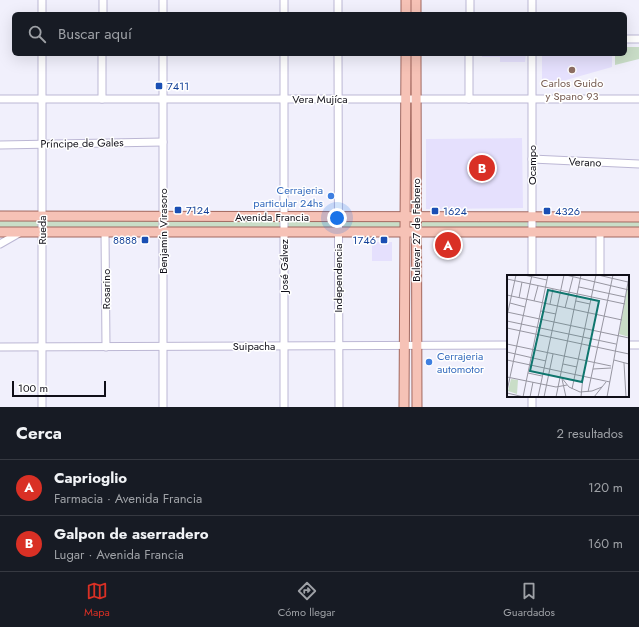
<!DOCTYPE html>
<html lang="es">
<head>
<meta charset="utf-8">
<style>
  :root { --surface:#171b24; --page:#242831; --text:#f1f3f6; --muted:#9ea1a6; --line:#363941; --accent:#d93025 }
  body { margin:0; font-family:Jost,sans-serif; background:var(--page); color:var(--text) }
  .scale { position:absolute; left:12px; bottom:10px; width:94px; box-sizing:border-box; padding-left:4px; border:2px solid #100f18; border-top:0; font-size:11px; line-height:14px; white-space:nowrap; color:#100f18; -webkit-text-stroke:3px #fff; paint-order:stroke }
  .you { position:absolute; left:337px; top:218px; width:14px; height:14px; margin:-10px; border:3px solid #fff; border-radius:50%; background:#1a73e8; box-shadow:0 0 0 6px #1a73e833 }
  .badge { display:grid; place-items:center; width:26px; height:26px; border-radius:50%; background:var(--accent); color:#fff; font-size:13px; font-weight:700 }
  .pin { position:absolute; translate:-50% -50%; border:2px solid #fff; box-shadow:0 1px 4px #0006 }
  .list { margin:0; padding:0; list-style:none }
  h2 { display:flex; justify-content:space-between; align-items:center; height:52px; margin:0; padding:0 16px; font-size:17px }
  h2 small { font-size:13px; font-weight:400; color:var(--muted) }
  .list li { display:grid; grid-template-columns:26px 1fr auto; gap:12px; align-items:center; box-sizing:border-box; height:56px; padding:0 16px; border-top:1px solid var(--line) }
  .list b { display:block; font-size:15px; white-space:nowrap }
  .list p { margin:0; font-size:13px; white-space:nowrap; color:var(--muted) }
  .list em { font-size:13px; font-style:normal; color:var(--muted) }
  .icon { flex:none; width:22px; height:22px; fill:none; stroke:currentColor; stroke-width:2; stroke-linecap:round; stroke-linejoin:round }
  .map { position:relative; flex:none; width:639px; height:407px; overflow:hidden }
  .search { position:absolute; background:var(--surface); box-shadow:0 4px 16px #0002; left:12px; right:12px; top:12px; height:44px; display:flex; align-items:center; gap:10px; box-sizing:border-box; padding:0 14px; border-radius:6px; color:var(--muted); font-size:15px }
  .sheet { height:164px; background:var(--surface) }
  nav { display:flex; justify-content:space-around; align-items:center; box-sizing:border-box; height:56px; border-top:1px solid var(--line); background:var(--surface); font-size:11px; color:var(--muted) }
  nav a { display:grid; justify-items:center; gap:2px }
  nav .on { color:var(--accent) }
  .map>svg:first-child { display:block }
  .built { fill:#e5e0fd }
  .green { fill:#c9ddc7 }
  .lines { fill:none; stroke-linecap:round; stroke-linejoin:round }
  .minor-casing { stroke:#bcb7d4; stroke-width:9 }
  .major-casing { stroke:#a26960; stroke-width:11 }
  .minor { stroke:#fff; stroke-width:7 }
  .major { stroke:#f6c2b6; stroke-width:9 }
  .education-dot { fill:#8d6e63; stroke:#fff; stroke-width:1.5 }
  .transit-dot { fill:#1a4fb4; stroke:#fff; stroke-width:1.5 }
  .shop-dot { fill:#3f7fe0; stroke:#fff; stroke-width:1.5 }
  .labels { text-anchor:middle; stroke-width:3; stroke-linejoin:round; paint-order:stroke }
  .education-label { font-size:11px; fill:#785e54; stroke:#fff }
  .transit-label { font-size:11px; fill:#164399; stroke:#fff; text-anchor:start }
  .street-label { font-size:11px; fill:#100f18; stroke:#fff }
  .shop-label { font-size:11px; fill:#366cbe; stroke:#fff; text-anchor:end }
  .inset-road { fill:none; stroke:#9796a1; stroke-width:1 }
  .view { fill:#0f766e; fill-opacity:0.15; stroke:#0f766e; stroke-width:2 }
  .inset-edge { fill:none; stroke:#100f18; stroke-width:2 }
</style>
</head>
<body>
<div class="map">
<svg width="639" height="407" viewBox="0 0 639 407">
  <rect width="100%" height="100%" fill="#f1f0fc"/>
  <g class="built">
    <polygon points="482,54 526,54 525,62 500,62 500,57 482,57"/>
    <polygon points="542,54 612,54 612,67 552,84 542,84"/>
    <polygon points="522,138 523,208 426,209 426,139"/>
    <rect x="372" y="242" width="20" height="19"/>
  </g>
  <g class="green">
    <polygon points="625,47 639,47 639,59 615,65 615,54 625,54"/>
    <polygon points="0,216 639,217 639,232 0,232"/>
  </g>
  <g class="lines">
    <defs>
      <g id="minor">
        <polyline points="163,0 163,14"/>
        <polyline points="284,0 284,14"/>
        <polyline points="338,0 338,14"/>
        <polyline points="42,14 42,0"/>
        <polyline points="103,14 103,0"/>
        <polyline points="470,14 470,0"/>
        <polyline points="532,14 532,0"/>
        <polyline points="625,39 639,39"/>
        <polyline points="42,54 42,407"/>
        <polyline points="163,54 163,407"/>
        <polyline points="284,54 284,407"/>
        <polyline points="338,54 339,407"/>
        <polyline points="532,54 532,276"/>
        <polyline points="0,99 639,99"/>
        <polyline points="102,99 102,54"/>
        <polyline points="469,99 469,54"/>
        <polyline points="0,145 163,142"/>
        <polyline points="532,159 639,164"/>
        <polyline points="105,232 106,347"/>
        <polyline points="600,232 600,276"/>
        <polyline points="0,244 21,232"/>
        <polyline points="628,345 639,345"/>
        <polyline points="0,347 508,345"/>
        <polyline points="532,407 532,396"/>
      </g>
      <g id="major">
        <polyline points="406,14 406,0"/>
        <polyline points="416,14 416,0"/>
        <polyline points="416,54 417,407"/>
        <polyline points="0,216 639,217"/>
        <polyline points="0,232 639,232"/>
        <polyline points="404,407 406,54"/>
      </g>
    </defs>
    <use href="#minor" class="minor-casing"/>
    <use href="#major" class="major-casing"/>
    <use href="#minor" class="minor"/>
    <use href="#major" class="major"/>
  </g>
  <circle class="education-dot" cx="572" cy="70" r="4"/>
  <g class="transit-dot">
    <rect x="155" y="82" width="8" height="8" rx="2"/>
    <rect x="174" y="206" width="8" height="8" rx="2"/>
    <rect x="431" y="207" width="8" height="8" rx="2"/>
    <rect x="543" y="207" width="8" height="8" rx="2"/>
    <rect x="141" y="236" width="8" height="8" rx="2"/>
    <rect x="380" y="236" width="8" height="8" rx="2"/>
  </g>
  <g class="shop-dot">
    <circle cx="331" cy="196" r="4"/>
    <circle cx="429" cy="362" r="4"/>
  </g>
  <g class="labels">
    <g class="education-label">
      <text x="572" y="87">Carlos Guido<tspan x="572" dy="13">y Spano 93</tspan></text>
    </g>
    <g class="transit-label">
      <text x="167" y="90">7411</text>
      <text x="186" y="214">7124</text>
      <text x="443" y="215">1624</text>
      <text x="555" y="215">4326</text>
      <text x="137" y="244" text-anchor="end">8888</text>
      <text x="376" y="244" text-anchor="end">1746</text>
    </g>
    <g class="street-label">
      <text x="320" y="103">Vera Mujíca</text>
      <text transform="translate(82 143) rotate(-1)" y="4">Príncipe de Gales</text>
      <text transform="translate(585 162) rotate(2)" y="4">Verano</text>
      <text transform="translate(532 165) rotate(-90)" y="4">Ocampo</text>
      <text x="272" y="221">Avenida Francia</text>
      <text transform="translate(42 230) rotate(-90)" y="4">Rueda</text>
      <text transform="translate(416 230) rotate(-90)" y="4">Bulevar 27 de Febrero</text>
      <text transform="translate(163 231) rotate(-90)" y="4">Benjamín Virasoro</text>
      <text transform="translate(284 266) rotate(-90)" y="4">José Gálvez</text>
      <text transform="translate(338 278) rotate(-90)" y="4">Independencia</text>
      <text transform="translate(106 289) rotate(-90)" y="4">Rosarino</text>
      <text x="254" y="350">Suipacha</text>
    </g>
    <g class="shop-label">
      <text x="323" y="194">Cerrajeria<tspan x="323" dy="13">particular 24hs</tspan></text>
      <text x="437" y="360" text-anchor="start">Cerrajeria<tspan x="437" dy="13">automotor</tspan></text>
    </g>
  </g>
  <g transform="translate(507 275)">
    <rect width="122" height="122" fill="#f1f0fc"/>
    <path d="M 122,2 L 122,62 L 112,59 ZM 4,104 L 11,105 L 10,119 L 1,116 Z" fill="#c9ddc7"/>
    <path class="inset-road" d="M 17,0 L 40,5M 59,0 L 122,15M 91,0 L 121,7M 0,4 L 118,29M 72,12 L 118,22M 0,20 L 115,45M 12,23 L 15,7M 27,26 L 31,11M 69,26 L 83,29M 3,28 L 18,32M 43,29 L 46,14M 58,33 L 66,2M 34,36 L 49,39M 0,37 L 122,63M 0,41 L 9,0M 0,46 L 109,69M 0,53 L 122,79M 0,69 L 104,91M 0,77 L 39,86M 0,85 L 103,107M 107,85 L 122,89M 117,88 L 119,122M 56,89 L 70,92M 86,94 L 104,93M 21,98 L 35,101M 0,102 L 49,112 L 60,110M 54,102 L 62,112 L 73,117 L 85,116 L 95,112M 55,104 L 59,122M 65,114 L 89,0M 0,116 L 25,0M 81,117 L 106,0M 0,118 L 17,122M 16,122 L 41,0M 23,122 L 26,107M 31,122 L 57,0M 37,122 L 46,79M 49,122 L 74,0M 74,122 L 76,101M 87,122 L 99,107M 100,122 L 122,2"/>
    <path class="view" d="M 41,15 L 92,26 L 75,107 L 23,96 Z"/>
    <rect width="122" height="122" class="inset-edge"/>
  </g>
</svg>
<div class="scale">100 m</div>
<div class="you"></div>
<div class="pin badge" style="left:448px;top:245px">A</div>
<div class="pin badge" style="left:482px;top:168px">B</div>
<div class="search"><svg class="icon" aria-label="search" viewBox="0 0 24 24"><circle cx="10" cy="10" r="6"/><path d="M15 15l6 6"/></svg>Buscar aquí</div>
</div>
<section class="sheet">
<h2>Cerca<small>2 resultados</small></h2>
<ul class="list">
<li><span class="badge">A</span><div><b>Caprioglio</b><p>Farmacia · Avenida Francia</p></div><em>120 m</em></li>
<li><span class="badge">B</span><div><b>Galpon de aserradero</b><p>Lugar · Avenida Francia</p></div><em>160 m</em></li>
</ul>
</section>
<nav>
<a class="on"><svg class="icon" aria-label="map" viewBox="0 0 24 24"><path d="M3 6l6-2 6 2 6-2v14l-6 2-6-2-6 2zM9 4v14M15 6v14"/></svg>Mapa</a>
<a><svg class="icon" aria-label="directions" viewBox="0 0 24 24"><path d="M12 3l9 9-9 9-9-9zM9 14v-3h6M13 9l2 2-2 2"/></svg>Cómo llegar</a>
<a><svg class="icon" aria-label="saved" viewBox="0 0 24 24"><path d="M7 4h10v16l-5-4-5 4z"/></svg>Guardados</a>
</nav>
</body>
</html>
